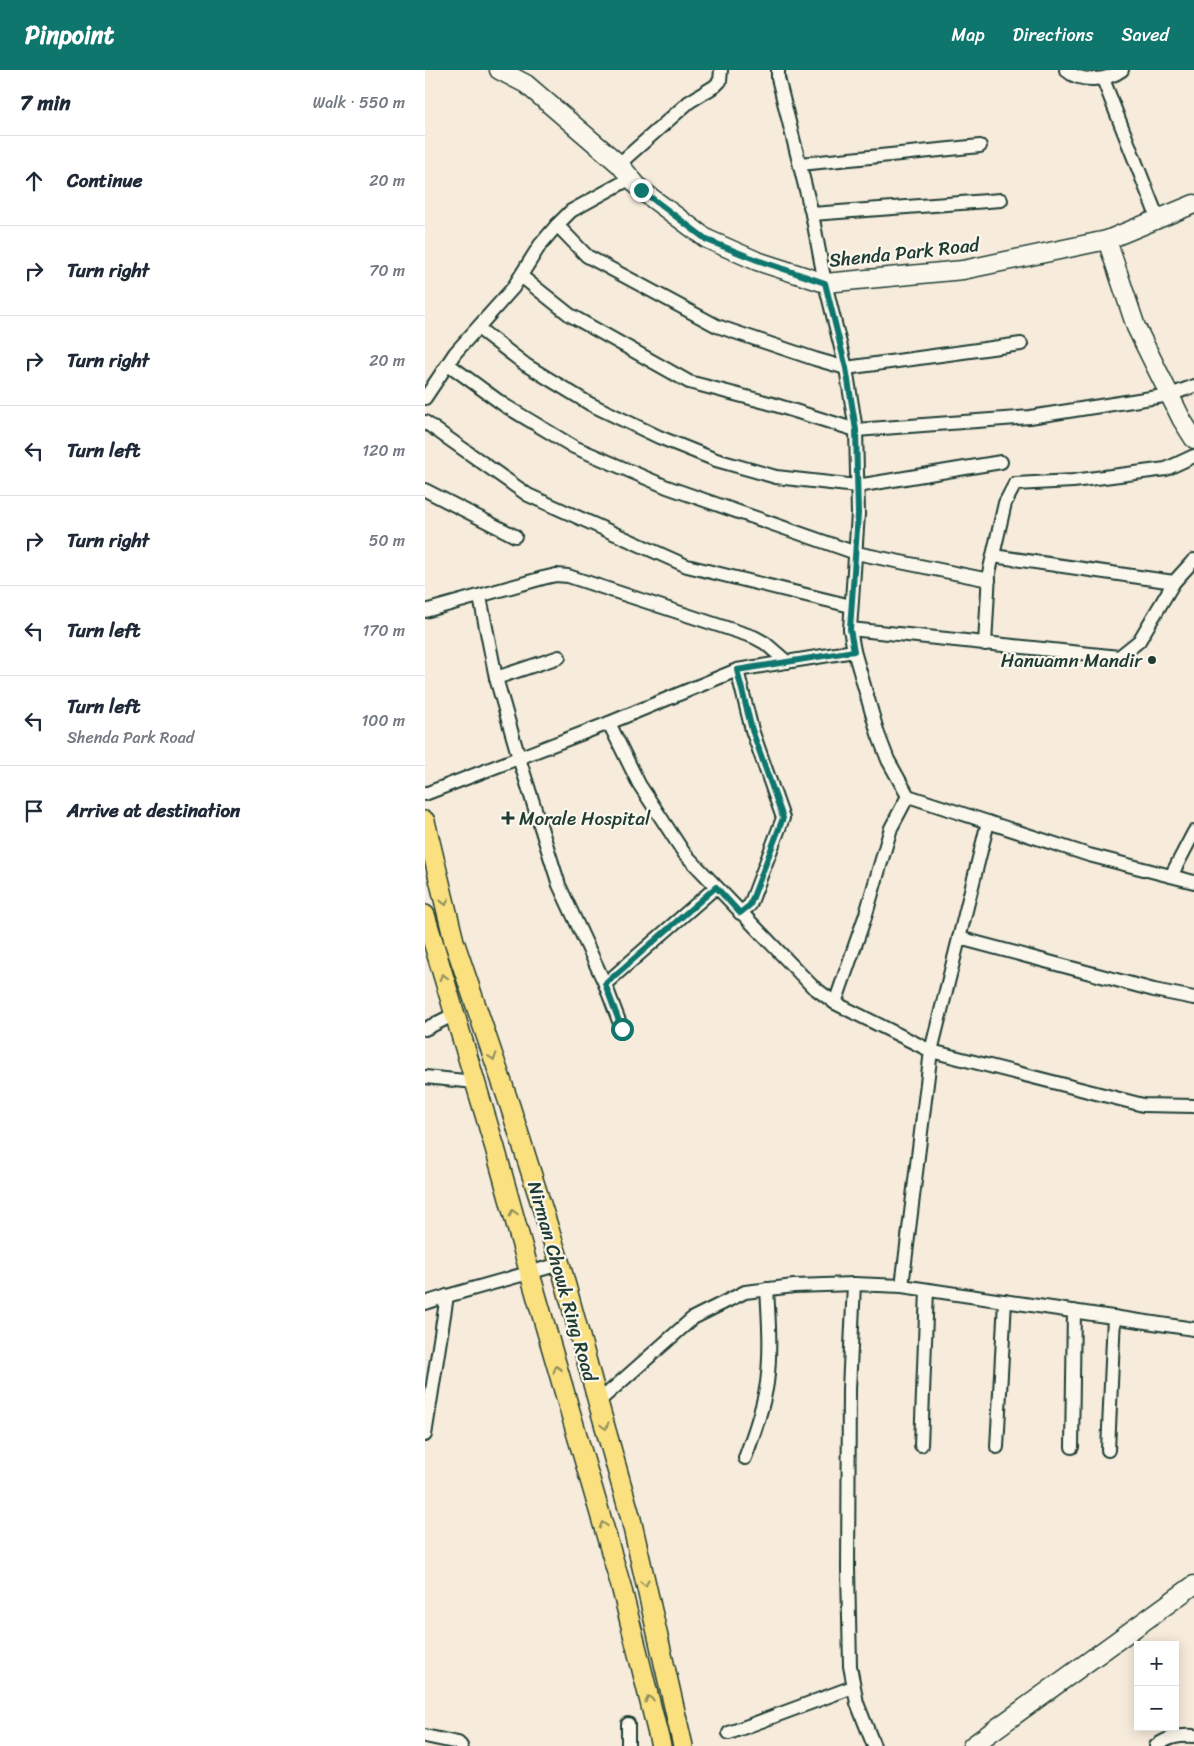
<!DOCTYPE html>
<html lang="en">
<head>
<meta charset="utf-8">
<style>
  :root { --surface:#fff; --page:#f2f2f3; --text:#1f2937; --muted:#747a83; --line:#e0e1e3; --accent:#0f766e }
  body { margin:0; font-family:Sriracha,sans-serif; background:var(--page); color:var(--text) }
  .controls { position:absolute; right:15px; bottom:15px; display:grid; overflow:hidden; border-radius:0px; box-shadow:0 2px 12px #0003 }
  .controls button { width:45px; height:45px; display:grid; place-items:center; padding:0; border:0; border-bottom:1px solid var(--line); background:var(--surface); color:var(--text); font:25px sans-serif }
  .stop { position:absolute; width:15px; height:15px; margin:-11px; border:4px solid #0f766e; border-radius:50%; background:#fff }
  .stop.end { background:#0f766e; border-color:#fff; box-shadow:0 1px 5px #0008 }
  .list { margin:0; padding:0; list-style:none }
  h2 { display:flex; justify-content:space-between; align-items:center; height:65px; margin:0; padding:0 20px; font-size:21px }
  h2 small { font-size:16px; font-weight:400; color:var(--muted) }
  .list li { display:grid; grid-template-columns:32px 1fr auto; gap:15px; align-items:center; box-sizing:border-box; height:90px; padding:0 20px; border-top:1px solid var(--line) }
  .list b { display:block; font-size:19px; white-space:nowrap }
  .list p { margin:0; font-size:16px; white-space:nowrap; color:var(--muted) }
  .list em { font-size:16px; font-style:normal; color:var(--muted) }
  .icon { flex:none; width:28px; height:28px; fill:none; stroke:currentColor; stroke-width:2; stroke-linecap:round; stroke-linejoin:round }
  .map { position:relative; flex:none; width:769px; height:1676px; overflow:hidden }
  header { display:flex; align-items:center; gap:30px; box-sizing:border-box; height:70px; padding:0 25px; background:var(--accent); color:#fff }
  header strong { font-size:24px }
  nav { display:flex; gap:28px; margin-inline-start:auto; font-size:18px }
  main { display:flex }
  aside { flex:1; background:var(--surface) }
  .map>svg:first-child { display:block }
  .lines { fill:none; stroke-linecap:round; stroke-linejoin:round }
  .street-casing { stroke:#1f3d34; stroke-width:16 }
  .secondary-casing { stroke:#1f3d34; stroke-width:21 }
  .primary-casing { stroke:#1f3d34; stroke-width:22 }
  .street { stroke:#fbf7ec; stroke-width:12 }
  .secondary { stroke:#fbf7ec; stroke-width:18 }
  .primary { stroke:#fbe080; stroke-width:19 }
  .oneway { stroke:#8d8e5a }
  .route { stroke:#0f766e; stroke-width:6 }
  .poi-dot { fill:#1f3d34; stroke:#fbf7ec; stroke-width:2 }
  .labels { text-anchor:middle; stroke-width:4.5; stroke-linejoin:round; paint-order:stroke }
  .street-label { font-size:19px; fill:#1f3d34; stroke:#fbf7ec }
  .poi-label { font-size:19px; fill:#1f3d34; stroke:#fbf7ec; text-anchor:end }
</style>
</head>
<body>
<header>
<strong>Pinpoint</strong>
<nav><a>Map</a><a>Directions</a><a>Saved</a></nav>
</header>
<main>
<aside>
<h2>7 min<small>Walk · 550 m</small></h2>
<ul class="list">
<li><svg class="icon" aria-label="ahead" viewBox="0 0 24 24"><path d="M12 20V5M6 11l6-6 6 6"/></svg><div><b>Continue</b></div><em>20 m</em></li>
<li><svg class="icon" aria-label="right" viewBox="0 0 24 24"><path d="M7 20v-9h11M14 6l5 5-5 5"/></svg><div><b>Turn right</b></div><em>70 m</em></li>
<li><svg class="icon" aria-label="right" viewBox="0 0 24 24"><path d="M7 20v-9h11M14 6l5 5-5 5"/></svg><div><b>Turn right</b></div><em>20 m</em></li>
<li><svg class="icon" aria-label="left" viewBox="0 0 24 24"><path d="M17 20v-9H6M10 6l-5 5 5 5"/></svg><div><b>Turn left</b></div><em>120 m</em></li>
<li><svg class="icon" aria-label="right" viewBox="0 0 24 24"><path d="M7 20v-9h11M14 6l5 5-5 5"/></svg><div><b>Turn right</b></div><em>50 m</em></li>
<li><svg class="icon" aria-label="left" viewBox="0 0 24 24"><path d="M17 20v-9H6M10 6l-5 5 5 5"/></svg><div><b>Turn left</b></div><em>170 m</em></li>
<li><svg class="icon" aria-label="left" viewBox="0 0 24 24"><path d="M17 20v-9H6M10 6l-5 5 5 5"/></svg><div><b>Turn left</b><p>Shenda Park Road</p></div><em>100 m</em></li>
<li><svg class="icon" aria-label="arrive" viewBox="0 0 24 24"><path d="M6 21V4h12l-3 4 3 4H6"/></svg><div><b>Arrive at destination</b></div></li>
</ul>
</aside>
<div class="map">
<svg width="769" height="1676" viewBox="0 0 769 1676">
  <rect width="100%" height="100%" fill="#f7ebdb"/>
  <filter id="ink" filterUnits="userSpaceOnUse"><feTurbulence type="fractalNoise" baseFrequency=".02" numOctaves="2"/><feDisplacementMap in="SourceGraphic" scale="10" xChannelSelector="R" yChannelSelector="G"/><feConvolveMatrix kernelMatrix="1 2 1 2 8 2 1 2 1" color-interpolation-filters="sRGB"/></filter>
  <g filter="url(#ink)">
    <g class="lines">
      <defs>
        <g id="street">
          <polyline points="353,0 353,8 387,144 400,213 421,298 431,360 433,444 425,559 429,581 453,664 463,690 483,726 664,785 769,812"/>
          <path d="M 641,0 C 655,13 682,11 697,0"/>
          <polyline points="678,9 733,149"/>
          <polyline points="194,94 264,32 290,16 295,11 296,0"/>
          <polyline points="375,94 555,76"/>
          <polyline points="387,144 576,130"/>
          <polyline points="132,155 162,186 292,256 390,289 421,298 596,274"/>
          <polyline points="96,206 145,245 264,312 344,333 431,360 605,347 745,325 769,316"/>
          <polyline points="53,258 101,295 165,334 234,367 291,390 351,407 432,416 576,392"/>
          <polyline points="23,294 79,335 149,377 242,417 431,483 564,510"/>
          <polyline points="0,328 30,283 88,218 115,175 132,155 146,141 206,108"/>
          <polyline points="0,352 103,425 262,496 426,536"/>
          <polyline points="0,420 90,466"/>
          <polyline points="568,486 749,512"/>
          <polyline points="55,527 71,608 94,688 134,815 180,914 197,959"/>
          <polyline points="0,541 118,508 131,505 143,506 329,567 340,573 362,592"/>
          <polyline points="425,559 694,587 714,571 749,512 769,490"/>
          <polyline points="560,574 564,503 580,433 590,414 648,411 741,399 769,386"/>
          <polyline points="312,600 327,660 358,748 325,835 315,843"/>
          <polyline points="71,608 134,587"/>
          <polyline points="184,653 214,714 259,783 387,916 410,933 506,981 718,1035 769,1036"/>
          <polyline points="0,724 184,653 312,600 429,581"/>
          <polyline points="746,806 769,762"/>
          <polyline points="534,868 729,920 769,928"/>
          <polyline points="180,914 291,817"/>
          <polyline points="410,933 441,844 466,758 483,726"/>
          <polyline points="0,959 30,944"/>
          <polyline points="0,1007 50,1012"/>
          <polyline points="429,1214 424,1319 423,1499 425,1596 432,1633 449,1676"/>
          <polyline points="477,1216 506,981 563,752"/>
          <polyline points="0,1233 22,1226"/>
          <polyline points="173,1332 268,1248 320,1222 369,1216 429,1214 477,1216 769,1259"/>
          <polyline points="0,1365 22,1226 135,1194"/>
          <polyline points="496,1375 502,1220"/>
          <polyline points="572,1377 580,1231"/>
          <polyline points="647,1377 649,1241"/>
          <polyline points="683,1380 689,1247"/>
          <path d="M 320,1388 C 329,1364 338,1339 342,1313 C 346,1282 344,1251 342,1219"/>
          <polyline points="203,1654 203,1676"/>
          <polyline points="304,1663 428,1617"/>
          <polyline points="0,1666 33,1673 36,1676"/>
          <path d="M 731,1676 C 743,1667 754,1665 769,1666"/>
        </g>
        <g id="secondary">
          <polyline points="74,0 101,14 194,94 216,120 282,169 332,191 400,213 538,200 682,170 769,134"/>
          <polyline points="682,170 711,257 757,350 769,369"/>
          <polyline points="547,1676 769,1515"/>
        </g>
        <g id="primary">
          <polyline points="0,751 29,871 85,1036 135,1194 173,1332 206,1449 258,1676"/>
          <polyline points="0,845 70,1078 105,1204 196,1516 236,1676"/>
        </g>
      </defs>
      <use href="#street" class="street-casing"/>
      <use href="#secondary" class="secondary-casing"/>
      <use href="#primary" class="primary-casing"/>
      <use href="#street" class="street"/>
      <use href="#secondary" class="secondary"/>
      <use href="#primary" class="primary"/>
    </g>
    <defs><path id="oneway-chevron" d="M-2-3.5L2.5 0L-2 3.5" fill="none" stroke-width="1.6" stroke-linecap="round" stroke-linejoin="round" transform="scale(1.25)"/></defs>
    <g class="oneway">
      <use href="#oneway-chevron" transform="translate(20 832) rotate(76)"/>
      <use href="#oneway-chevron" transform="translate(18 907) rotate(-107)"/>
      <use href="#oneway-chevron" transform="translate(68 987) rotate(71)"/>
      <use href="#oneway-chevron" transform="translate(88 1143) rotate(-105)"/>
      <use href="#oneway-chevron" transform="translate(132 1299) rotate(-106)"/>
      <use href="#oneway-chevron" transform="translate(180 1356) rotate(74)"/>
      <use href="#oneway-chevron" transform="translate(178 1455) rotate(-106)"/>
      <use href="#oneway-chevron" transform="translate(220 1513) rotate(77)"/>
      <use href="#oneway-chevron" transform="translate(224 1629) rotate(-104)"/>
    </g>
  </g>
  <g class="lines" filter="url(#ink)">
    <polyline class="route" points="197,959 180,914 291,817 315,843 325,835 358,748 327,660 312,600 429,581 425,559 433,444 431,360 421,298 400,213 332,190 282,170 216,120"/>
  </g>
  <g class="poi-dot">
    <circle cx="727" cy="590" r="5"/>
    <path d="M80.5 740.5h5v5h5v5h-5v5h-5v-5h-5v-5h5z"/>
  </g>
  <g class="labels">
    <g class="street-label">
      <text transform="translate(479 182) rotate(-6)" y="7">Shenda Park Road</text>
      <text transform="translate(138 1211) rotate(74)" y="7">Nirman Chowk Ring Road</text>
    </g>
    <g class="poi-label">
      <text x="717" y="597">Hanuamn Mandir</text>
      <text x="94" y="755" text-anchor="start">Morale Hospital</text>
    </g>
  </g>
</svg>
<div class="controls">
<button>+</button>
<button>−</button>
</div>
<div class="stop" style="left:197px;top:959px"></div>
<div class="stop end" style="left:216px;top:120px"></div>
</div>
</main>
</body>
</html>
